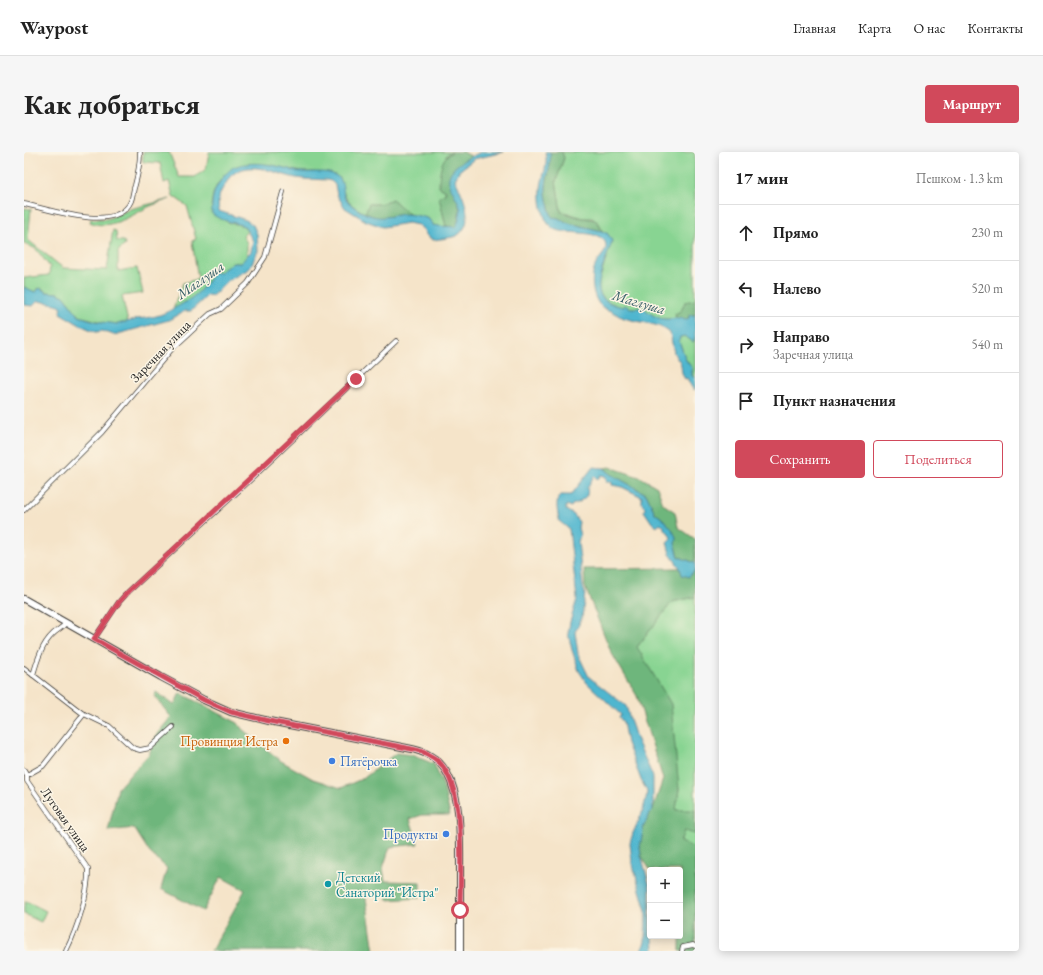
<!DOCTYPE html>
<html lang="ru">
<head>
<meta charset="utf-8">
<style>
  :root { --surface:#fff; --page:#f6f6f6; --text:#222; --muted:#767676; --line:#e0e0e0; --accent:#d1495b }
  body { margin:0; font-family:"EB Garamond",serif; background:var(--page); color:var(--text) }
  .controls { position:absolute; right:12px; bottom:12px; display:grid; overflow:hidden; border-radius:4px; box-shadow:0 2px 10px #0003 }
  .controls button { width:36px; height:36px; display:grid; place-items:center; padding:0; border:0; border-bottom:1px solid var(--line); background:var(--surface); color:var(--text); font:20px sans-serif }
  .stop { position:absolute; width:12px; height:12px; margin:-9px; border:3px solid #d1495b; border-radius:50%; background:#fff }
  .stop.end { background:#d1495b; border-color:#fff; box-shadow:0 1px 4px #0008 }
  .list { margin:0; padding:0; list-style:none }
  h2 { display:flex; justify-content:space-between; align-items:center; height:52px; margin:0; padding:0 16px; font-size:17px }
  h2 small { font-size:13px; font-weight:400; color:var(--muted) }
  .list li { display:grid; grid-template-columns:26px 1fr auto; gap:12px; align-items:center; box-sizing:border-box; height:56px; padding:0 16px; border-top:1px solid var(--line) }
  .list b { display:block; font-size:15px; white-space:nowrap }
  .list p { margin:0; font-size:13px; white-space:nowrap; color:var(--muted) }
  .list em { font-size:13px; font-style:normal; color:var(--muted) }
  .actions { display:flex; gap:8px; padding:12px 16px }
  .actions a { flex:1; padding:9px 0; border:1px solid var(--accent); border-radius:4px; text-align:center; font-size:14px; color:var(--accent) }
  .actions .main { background:var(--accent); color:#fff }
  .icon { flex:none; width:22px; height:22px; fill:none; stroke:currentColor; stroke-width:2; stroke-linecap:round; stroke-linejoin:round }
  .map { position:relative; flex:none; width:671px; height:799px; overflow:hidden; border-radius:4px }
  header { display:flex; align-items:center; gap:24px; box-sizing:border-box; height:56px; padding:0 20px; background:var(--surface); border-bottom:1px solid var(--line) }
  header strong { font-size:19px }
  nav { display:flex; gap:22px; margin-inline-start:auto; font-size:14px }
  .intro { display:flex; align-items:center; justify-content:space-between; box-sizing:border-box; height:96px; padding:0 24px }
  h1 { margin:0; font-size:28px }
  .button { padding:10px 18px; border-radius:4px; background:var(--accent); color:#fff; font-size:14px; font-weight:700 }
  main { display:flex; gap:24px; padding:0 24px }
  aside { flex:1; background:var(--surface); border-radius:4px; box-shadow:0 2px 10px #0003 }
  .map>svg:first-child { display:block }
  .green { fill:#88d492; stroke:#527857 }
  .forest { fill:#6eb67c; stroke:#45694c }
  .water { fill:#50b6cf; stroke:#366976 }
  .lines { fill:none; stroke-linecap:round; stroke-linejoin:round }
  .street-casing { stroke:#3d3a36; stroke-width:5.5 }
  .secondary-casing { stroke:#3d3a36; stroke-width:8 }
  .street { stroke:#fff; stroke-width:4 }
  .secondary { stroke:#fff; stroke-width:6 }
  .route { stroke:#d1495b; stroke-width:5 }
  .food-dot { fill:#e8710a; stroke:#fcf5e5; stroke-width:1.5 }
  .shop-dot { fill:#3f7fe0; stroke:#fcf5e5; stroke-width:1.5 }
  .culture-dot { fill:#0f9aa8; stroke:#fcf5e5; stroke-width:1.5 }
  .labels { text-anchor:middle; stroke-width:3; stroke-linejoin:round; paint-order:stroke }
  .street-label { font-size:13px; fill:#1c1c1c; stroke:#fcf5e5 }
  .food-label { font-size:13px; fill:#c56008; stroke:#fcf5e5; text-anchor:end }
  .shop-label { font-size:13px; fill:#366cbe; stroke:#fcf5e5; text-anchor:start }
  .culture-label { font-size:13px; fill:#0d838f; stroke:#fcf5e5; text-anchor:start }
  .water-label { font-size:14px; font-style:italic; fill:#315a64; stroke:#fcf5e5 }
</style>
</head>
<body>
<header>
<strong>Waypost</strong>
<nav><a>Главная</a><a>Карта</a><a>О нас</a><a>Контакты</a></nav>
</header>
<div class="intro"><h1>Как добраться</h1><a class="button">Маршрут</a></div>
<main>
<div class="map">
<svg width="671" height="799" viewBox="0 0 671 799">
  <rect width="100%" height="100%" fill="#fcf5e5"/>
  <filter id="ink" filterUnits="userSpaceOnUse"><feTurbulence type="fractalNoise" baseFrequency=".025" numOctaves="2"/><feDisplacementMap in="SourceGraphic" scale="8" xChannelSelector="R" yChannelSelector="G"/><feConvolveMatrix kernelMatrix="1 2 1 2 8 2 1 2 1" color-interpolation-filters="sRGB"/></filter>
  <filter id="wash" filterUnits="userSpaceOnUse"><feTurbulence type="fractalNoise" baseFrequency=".012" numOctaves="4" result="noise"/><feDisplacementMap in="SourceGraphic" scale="16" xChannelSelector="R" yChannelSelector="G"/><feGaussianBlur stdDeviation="0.9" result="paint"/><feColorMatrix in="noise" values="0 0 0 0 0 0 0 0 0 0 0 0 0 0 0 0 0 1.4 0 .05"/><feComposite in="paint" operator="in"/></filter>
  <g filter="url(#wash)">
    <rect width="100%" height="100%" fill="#f5e4c9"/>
    <g class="green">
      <path d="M 119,0 L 145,0 L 155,25 L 171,25 L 182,17 L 185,0 L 428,0 L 422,3 L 421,42 L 415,45 L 422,74 L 418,75 L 409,73 L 405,67 L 385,62 L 368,47 L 357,52 L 345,52 L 341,61 C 333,57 323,51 320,42 C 318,36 319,32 316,26 L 290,20 L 277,20 L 246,13 L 225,12 L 201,22 L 193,33 L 189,42 L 187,54 L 203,70 L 220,74 L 223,79 L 219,84 L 223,91 L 223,106 L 217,111 L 209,111 L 194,121 L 190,120 C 184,130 176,143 165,149 C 159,152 153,155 148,159 L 159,131 L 174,127 L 168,89 L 172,87 L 163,54 L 149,44 L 145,29 L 140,31 L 136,11 L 119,10 Z"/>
      <path d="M 538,0 L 671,0 L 671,148 L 657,159 L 651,162 L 652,166 C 639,169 630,166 620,156 L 607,156 L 601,154 L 601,156 C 563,145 575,133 583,104 C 585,98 584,89 584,82 L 578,79 L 575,71 L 568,66 L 558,66 L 544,61 L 537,60 L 532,29 L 540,6 Z"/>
      <path d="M 146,47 C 138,50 130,52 122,56 C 107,64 84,79 66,70 L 67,67 L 84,67 L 106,57 Z"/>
      <polygon points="0,56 7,57 4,88 39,116 83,118 89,78 92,79 93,89 100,89 101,93 94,99 94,119 113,116 119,141 98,144 104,170 93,172 82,171 55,164 40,144 33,141 22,140 19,137 13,137 11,140 0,135 0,126 25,123 26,115 12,97 0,91"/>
      <polygon points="662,184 669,190 671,185 671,226 668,224 668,216 662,208 655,189 656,185"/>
      <polygon points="671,445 671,799 656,718 644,707 655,637 613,495 648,450"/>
      <polygon points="2,749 22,759 17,770 0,762 0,754"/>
    </g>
    <g class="forest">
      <path d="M 428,0 L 439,0 L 447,4 L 431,15 L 425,30 L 433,45 L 436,58 L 433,75 L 422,74 L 415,45 L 421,42 L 422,39 L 415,35 C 415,22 416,6 428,0 Z"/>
      <path d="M 526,0 L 538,0 L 540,6 L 532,29 L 537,60 C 544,61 551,65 559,66 C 571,68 573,66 578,79 L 544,71 L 534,66 L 528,66 C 525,56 521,44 522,34 C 523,22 528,13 526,0 Z"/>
      <polygon points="368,47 385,62 354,66 341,61 345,52 357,52"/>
      <polygon points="671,148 671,163 665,163 665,166 660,168 653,167 651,162 657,159 661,150"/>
      <polygon points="586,315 618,326 633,335 639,352 651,360 654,375 671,387 671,411 655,405 651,391 639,367 631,361 622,342 588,323 580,316"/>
      <polygon points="656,416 665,425 671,418 671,445 648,450 613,495 647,552 655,637 652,658 671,658 671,682 660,679 656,690 671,696 671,799 656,799 656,718 626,718 617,703 616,694 620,673 629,657 639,627 613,544 587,500 561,435 560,417"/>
      <polygon points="132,540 150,553 156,541 214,571 218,577 257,609 289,627 317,636 340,626 372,601 388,603 410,612 419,633 426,663 398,663 386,667 394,692 366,695 359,716 361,729 396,730 396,746 363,748 362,740 341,740 350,799 187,799 221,738 197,725 179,759 137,737 143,716 126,701 110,676 84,679 94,636 125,602 133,582 147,565 130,544"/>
    </g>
    <g class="water">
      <path d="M 458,0 L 480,0 L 450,7 L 435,19 L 431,28 C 439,43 452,70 434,83 C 429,86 415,87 409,88 L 403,84 L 399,77 L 394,73 L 384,71 L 359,75 L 342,69 L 321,56 L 313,43 L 311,33 L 307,29 L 303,28 C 293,27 282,28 272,26 C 252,22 226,7 208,23 C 205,25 203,30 201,33 C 195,41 193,49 195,59 L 222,68 L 229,73 L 233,82 L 234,99 L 225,117 L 205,128 L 188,144 L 184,143 L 167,159 L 161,159 L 145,168 L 90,183 L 78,179 L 72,180 L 56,173 L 36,161 L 38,156 L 32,152 L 14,149 L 9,154 L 0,153 L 0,135 L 11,140 L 16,136 L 22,140 L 33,141 L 40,144 L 55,164 L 71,169 L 93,172 L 111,168 L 112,167 C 135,165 138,163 158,152 C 174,143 180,135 190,120 L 194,121 L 209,111 L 217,111 L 227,99 L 229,89 L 220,74 C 209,70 197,69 188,62 C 187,49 189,38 197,28 C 201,23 207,15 213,14 C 227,9 246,12 261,16 C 266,17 272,20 278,20 C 289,21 301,18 311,23 C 323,29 316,40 323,49 C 328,54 337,60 343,62 C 356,68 366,64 379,62 C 385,62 399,64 405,67 L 409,73 C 417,75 424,74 432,75 C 434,70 437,62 436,56 C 434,47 427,39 425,30 C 422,15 447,4 458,0 Z"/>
      <path d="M 521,0 L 526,0 C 528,13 523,22 522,34 C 521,44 525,56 528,65 L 534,66 L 544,71 L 578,79 L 584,82 L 588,89 C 585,103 566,136 580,147 C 586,152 594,154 600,155 L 600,153 L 607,156 L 620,156 C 630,166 639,169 652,166 L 653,167 L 658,166 L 660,168 L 665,166 L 665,163 L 671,163 L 671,185 L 669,190 L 661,184 L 656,185 L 655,189 L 662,208 L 668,216 L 668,224 L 671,226 L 671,238 L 668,236 L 663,226 L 661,227 C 655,219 660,214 654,207 L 653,207 L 650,201 L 646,181 C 634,170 615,171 600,166 C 596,164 591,162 587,159 C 583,158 579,156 576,153 C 567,143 566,122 573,110 C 576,105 582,101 582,94 C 582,76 538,84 528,76 C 518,68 516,48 517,36 C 518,23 525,13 521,0 Z"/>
      <path d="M 569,315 L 580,316 L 587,322 L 622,342 L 631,361 L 639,367 L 648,377 L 653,387 L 651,391 L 655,405 L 671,411 L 671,418 L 665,425 L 658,423 L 656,416 L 646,402 L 643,390 L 647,386 L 644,380 L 640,377 L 640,374 L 636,371 L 633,375 L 628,371 L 620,359 L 621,356 L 618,351 L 618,345 L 598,335 L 588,333 L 588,330 L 582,330 L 583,327 L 581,324 L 576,323 L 576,325 L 573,327 L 570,324 L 563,336 C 565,343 561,346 556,349 L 556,350 L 548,353 L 547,355 L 543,353 L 542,354 L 542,358 L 550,363 L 555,370 L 554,376 L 556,383 L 554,390 L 559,435 L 561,441 L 558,466 L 551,480 L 554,502 L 565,525 L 602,554 L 612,586 L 629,625 L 629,657 L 620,673 L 616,695 L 617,703 L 626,735 L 626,784 L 629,784 L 630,799 L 617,799 L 621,790 L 622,759 L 608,710 L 606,691 L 609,681 L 618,661 L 622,647 L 623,639 L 617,628 L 603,591 L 599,570 L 595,565 L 597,563 L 563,531 L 555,519 L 548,498 L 544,481 L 546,470 L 553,447 L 545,377 L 535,369 C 534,360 530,350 537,343 L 547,343 Z"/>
    </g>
  </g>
  <g filter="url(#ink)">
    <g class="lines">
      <defs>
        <g id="street">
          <path d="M 0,52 C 26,57 93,82 107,49 C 109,44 109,38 111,33 C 114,22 116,12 116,0"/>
          <polyline points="0,358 78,280 147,198 186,162 197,157 224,131 241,105 259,40"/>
          <polyline points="70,487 95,450 104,440 222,332 372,189"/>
          <polyline points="0,516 58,561 85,574 109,596 116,598 126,596 149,575"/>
          <path d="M 9,523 C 13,509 18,492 29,482 C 33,478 38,476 42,471"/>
          <path d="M 0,618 L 3,623 L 3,629 L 64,717 C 65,741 53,777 42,799"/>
          <polyline points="3,623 19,614 60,562"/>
          <polyline points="658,799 659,795 669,793 671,794"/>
        </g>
        <path id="secondary" d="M 0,447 L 137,525 L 180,548 L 207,560 L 245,569 L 383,596 C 400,599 414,605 423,621 C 438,648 436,690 436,720 C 436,746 436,773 436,799"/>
      </defs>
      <use href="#street" class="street-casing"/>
      <use href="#secondary" class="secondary-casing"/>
      <use href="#street" class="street"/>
      <use href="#secondary" class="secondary"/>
    </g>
  </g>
  <g class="lines" filter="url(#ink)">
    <path class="route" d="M 332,227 L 104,440 L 95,450 L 70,487 L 180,548 L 207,560 L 245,569 L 383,596 C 396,598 407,602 416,611 C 443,641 436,719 436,758"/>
  </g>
  <circle class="food-dot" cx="262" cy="589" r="4"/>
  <g class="shop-dot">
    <circle cx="308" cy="609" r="4"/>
    <circle cx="422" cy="682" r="4"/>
  </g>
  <circle class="culture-dot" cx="304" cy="732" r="4"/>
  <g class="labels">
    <g class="street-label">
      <text transform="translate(136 199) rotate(-46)" y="5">Заречная улица</text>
      <text transform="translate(42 667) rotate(55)" y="5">Луговая улица</text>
    </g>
    <g class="food-label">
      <text x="254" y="594">Провинция Истра</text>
    </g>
    <g class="shop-label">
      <text x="316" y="614">Пятёрочка</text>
      <text x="414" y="687" text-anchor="end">Продукты</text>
    </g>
    <g class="culture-label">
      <text x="312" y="730">Детский<tspan x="312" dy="15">Санаторий "Истра"</tspan></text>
    </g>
    <g class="water-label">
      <text transform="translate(176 128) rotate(-35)" y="5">Маглуша</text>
      <text transform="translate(615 150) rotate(16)" y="5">Маглуша</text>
    </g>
  </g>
</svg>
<div class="controls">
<button>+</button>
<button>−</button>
</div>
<div class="stop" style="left:436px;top:758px"></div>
<div class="stop end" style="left:332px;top:227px"></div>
</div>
<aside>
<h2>17 мин<small>Пешком · 1.3 km</small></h2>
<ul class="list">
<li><svg class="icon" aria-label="ahead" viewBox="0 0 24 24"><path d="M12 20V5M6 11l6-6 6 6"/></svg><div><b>Прямо</b></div><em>230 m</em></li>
<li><svg class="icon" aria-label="left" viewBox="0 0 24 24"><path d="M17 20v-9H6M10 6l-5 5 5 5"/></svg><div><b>Налево</b></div><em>520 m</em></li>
<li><svg class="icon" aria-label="right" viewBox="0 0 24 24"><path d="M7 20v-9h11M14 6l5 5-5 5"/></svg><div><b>Направо</b><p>Заречная улица</p></div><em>540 m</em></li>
<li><svg class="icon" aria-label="arrive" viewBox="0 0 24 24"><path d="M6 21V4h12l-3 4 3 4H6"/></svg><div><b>Пункт назначения</b></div></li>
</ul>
<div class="actions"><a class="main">Сохранить</a><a>Поделиться</a></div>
</aside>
</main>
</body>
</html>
